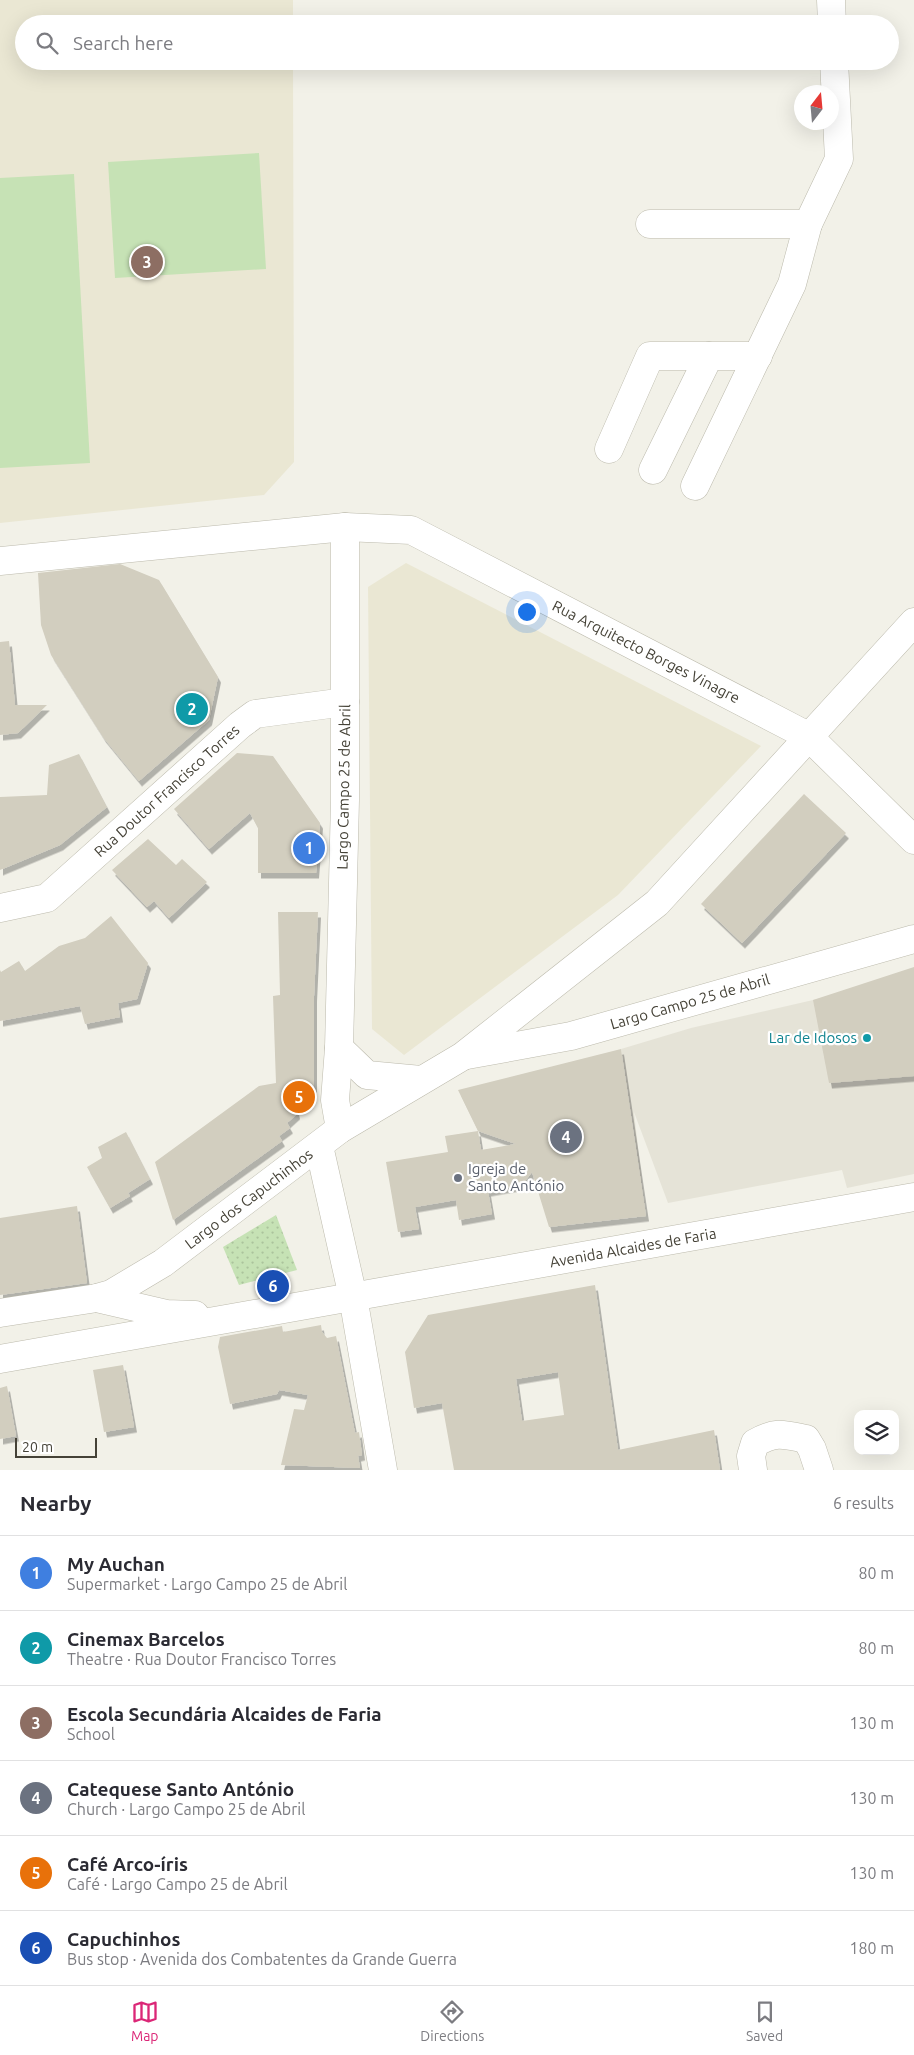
<!DOCTYPE html>
<html lang="en">
<head>
<meta charset="utf-8">
<style>
  :root { --surface:#fff; --page:#f2f2f3; --text:#2b2b33; --muted:#7c7c81; --line:#e1e1e2; --accent:#db2777 }
  body { margin:0; font-family:Ubuntu,sans-serif; background:var(--page); color:var(--text) }
  .controls { position:absolute; right:15px; bottom:15px; display:grid; overflow:hidden; border-radius:10px; box-shadow:0 5px 20px #0002 }
  .controls button { width:45px; height:45px; display:grid; place-items:center; padding:0; border:0; border-bottom:1px solid var(--line); background:var(--surface); color:var(--text); font:25px sans-serif }
  .compass { position:absolute; left:794px; top:85px; width:45px; height:45px; border-radius:50%; background:var(--surface); box-shadow:0 5px 20px #0002; rotate:16deg }
  .scale { position:absolute; left:15px; bottom:12px; width:82px; box-sizing:border-box; padding-left:5px; border:2px solid #454237; border-top:0; font-size:14px; line-height:18px; white-space:nowrap; color:#454237; -webkit-text-stroke:4px #fff; paint-order:stroke }
  .you { position:absolute; left:526px; top:611px; width:18px; height:18px; margin:-12px; border:4px solid #fff; border-radius:50%; background:#1a73e8; box-shadow:0 0 0 8px #1a73e833 }
  .badge { display:grid; place-items:center; width:32px; height:32px; border-radius:50%; background:var(--accent); color:#fff; font-size:16px; font-weight:700 }
  .pin { position:absolute; translate:-50% -50%; border:2px solid #fff; box-shadow:0 1px 5px #0006 }
  .list { margin:0; padding:0; list-style:none }
  h2 { display:flex; justify-content:space-between; align-items:center; height:65px; margin:0; padding:0 20px; font-size:21px }
  h2 small { font-size:16px; font-weight:400; color:var(--muted) }
  .list li { display:grid; grid-template-columns:32px 1fr auto; gap:15px; align-items:center; box-sizing:border-box; height:75px; padding:0 20px; border-top:1px solid var(--line) }
  .list b { display:block; font-size:19px; white-space:nowrap }
  .list p { margin:0; font-size:16px; white-space:nowrap; color:var(--muted) }
  .list em { font-size:16px; font-style:normal; color:var(--muted) }
  .icon { flex:none; width:28px; height:28px; fill:none; stroke:currentColor; stroke-width:2; stroke-linecap:round; stroke-linejoin:round }
  .map { position:relative; flex:none; width:914px; height:1470px; overflow:hidden }
  .search { position:absolute; background:var(--surface); box-shadow:0 5px 20px #0002; left:15px; right:15px; top:15px; height:55px; display:flex; align-items:center; gap:12px; box-sizing:border-box; padding:0 18px; border-radius:28px; color:var(--muted); font-size:19px }
  .sheet { height:515px; background:var(--surface) }
  nav { display:flex; justify-content:space-around; align-items:center; box-sizing:border-box; height:70px; border-top:1px solid var(--line); background:var(--surface); font-size:14px; color:var(--muted) }
  nav a { display:grid; justify-items:center; gap:2px }
  nav .on { color:var(--accent) }
  .map>svg:first-child { display:block }
  .residential { fill:#e5e3d7 }
  .education { fill:#eae7d3 }
  .grass { fill:url(#grass-dots) }
  .pitch { fill:#c6e2b5 }
  .building { fill:#d2cebf; fill-rule:evenodd; filter:url(#shadow) }
  .lines { fill:none; stroke-linecap:round; stroke-linejoin:round }
  .minor-casing { stroke:#bcbaac; stroke-width:29 }
  .minor { stroke:#fff; stroke-width:28 }
  .culture-dot { fill:#0f9aa8; stroke:#fff; stroke-width:2 }
  .worship-dot { fill:#6b7280; stroke:#fff; stroke-width:2 }
  .labels { text-anchor:middle; stroke-width:4.5; stroke-linejoin:round; paint-order:stroke }
  .street-label { font-size:15px; fill:#454237; stroke:#fff }
  .culture-label { font-size:15px; fill:#0d838f; stroke:#fff; text-anchor:end }
  .worship-label { font-size:15px; fill:#5b616d; stroke:#fff; text-anchor:start }
</style>
</head>
<body>
<div class="map">
<svg width="914" height="1470" viewBox="0 0 914 1470">
  <defs>
    <pattern id="grass-dots" width="8" height="8" patternUnits="userSpaceOnUse" patternTransform="scale(1.25)"><rect width="8" height="8" fill="#c6e2b5"/><path d="M2 2h.1M6 6h.1" fill="none" stroke="#abc39c" stroke-width="1.8" stroke-linecap="round"/></pattern>
    <filter id="shadow"><feDropShadow dx="3" dy="5.5" stdDeviation="0" flood-color="#0004"/></filter>
  </defs>
  <rect width="100%" height="100%" fill="#f2f1e8"/>
  <polygon class="residential" points="914,979 914,1174 847,1188 842,1170 668,1203 634,1112 646,1216 621,1049 691,1028 874,986"/>
  <g class="education">
    <polygon points="0,0 293,0 293,24 24,24 24,61 293,61 294,462 264,495 0,523"/>
    <polygon points="406,563 761,746 618,895 404,1055 372,1029 368,587"/>
  </g>
  <polygon class="grass" points="276,1215 297,1270 239,1285 223,1247"/>
  <g class="pitch">
    <polygon points="259,153 266,269 115,278 108,162"/>
    <polygon points="74,174 90,463 0,468 0,178"/>
  </g>
  <g class="building">
    <polygon points="120,564 159,580 218,677 209,720 139,781 103,737 51,655 41,625 38,573"/>
    <polygon points="9,641 15,705 47,705 18,733 0,735 0,642"/>
    <polygon points="237,753 273,756 320,823 316,873 258,873 258,828 250,813 209,849 174,809"/>
    <polygon points="79,754 107,807 60,845 0,870 0,797 47,795 49,765"/>
    <polygon points="804,794 846,833 742,943 701,904"/>
    <polygon points="148,839 176,865 182,859 207,882 169,918 154,901 147,907 112,870"/>
    <polygon points="278,912 318,912 314,996 314,1087 304,1096 306,1100 296,1109 297,1114 287,1123 290,1128 279,1136 282,1141 173,1220 155,1162 259,1086 276,1083 273,996 280,995"/>
    <polygon points="111,916 148,963 137,999 118,1003 120,1017 85,1024 80,1006 0,1021 0,970 1,972 19,961 25,971 59,946 85,938"/>
    <polygon points="914,967 914,1076 829,1083 813,1000"/>
    <polygon points="621,1049 646,1216 549,1227 532,1172 522,1185 488,1191 492,1214 459,1220 456,1200 415,1207 419,1229 398,1232 386,1162 448,1152 445,1136 478,1131 481,1150 516,1144 478,1131 458,1090"/>
    <polygon points="126,1132 150,1179 128,1193 130,1196 110,1208 87,1167 102,1158 98,1147"/>
    <polygon points="77,1206 87,1283 0,1295 0,1218"/>
    <path d="M 595,1285 L 618,1450 L 714,1430 L 720,1470 L 454,1470 L 442,1403 L 414,1408 L 405,1352 L 428,1315 ZM 558,1372 L 564,1415 L 522,1421 L 516,1379 Z"/>
    <polygon points="321,1325 322,1332 327,1338 336,1336 355,1433 359,1432 362,1455 358,1456 360,1468 281,1465 294,1409 304,1410 308,1395 279,1390 277,1394 230,1404 218,1347 220,1337 282,1326 283,1332"/>
    <polygon points="123,1365 134,1427 104,1432 93,1370"/>
    <polygon points="7,1386 16,1436 0,1439 0,1388"/>
  </g>
  <g class="lines">
    <defs>
      <g id="minor">
        <polyline points="831,0 832,24"/>
        <polyline points="650,224 808,224"/>
        <polyline points="609,449 650,356 758,356"/>
        <polyline points="653,470 709,356"/>
        <polyline points="695,486 792,284 808,224 839,159 834,61"/>
        <polyline points="0,561 345,527 411,530 808,736 914,840"/>
        <polyline points="0,908 47,898 240,725 255,714 345,702"/>
        <polyline points="339,1048 367,1075 421,1080"/>
        <polyline points="467,1055 571,1036 914,939"/>
        <polyline points="340,1129 335,1100 339,1048 345,800 345,527"/>
        <polyline points="319,1146 353,1297 383,1470"/>
        <polyline points="97,1298 111,1294 163,1263 340,1129 463,1056 657,903 914,622"/>
        <polyline points="0,1313 97,1298 166,1314 195,1315"/>
        <path d="M 0,1359 C 305,1305 609,1252 914,1197"/>
        <path d="M 753,1470 L 751,1456 L 755,1443 C 776,1431 783,1434 806,1439 L 812,1449 L 819,1470"/>
      </g>
    </defs>
    <use href="#minor" class="minor-casing"/>
    <use href="#minor" class="minor"/>
  </g>
  <circle class="culture-dot" cx="867" cy="1038" r="5"/>
  <circle class="worship-dot" cx="458" cy="1178" r="5"/>
  <g class="labels">
    <g class="street-label">
      <text transform="translate(646 652) rotate(27)" y="5">Rua Arquitecto Borges Vinagre</text>
      <text transform="translate(344 787) rotate(-89)" y="5">Largo Campo 25 de Abril</text>
      <text transform="translate(167 791) rotate(-42)" y="5">Rua Doutor Francisco Torres</text>
      <text transform="translate(690 1002) rotate(-16)" y="5">Largo Campo 25 de Abril</text>
      <text transform="translate(249 1199) rotate(-37)" y="5">Largo dos Capuchinhos</text>
      <text transform="translate(633 1248) rotate(-10)" y="5">Avenida Alcaides de Faria</text>
    </g>
    <g class="culture-label">
      <text x="857" y="1043">Lar de Idosos</text>
    </g>
    <g class="worship-label">
      <text x="468" y="1174">Igreja de<tspan x="468" dy="17">Santo António</tspan></text>
    </g>
  </g>
</svg>
<div class="controls">
<button><svg class="icon" aria-label="layers" viewBox="0 0 24 24"><path d="M12 4l9 5-9 5-9-5zM3 14l9 5 9-5"/></svg></button>
</div>
<svg class="compass" viewBox="-18 -18 36 36"><path d="M0-13l5 13h-10z" fill="#e53935"/><path d="M0 13l5-13h-10z" fill="#7c7c81"/></svg>
<div class="scale">20 m</div>
<div class="you"></div>
<div class="pin badge" style="left:309px;top:848px;background:#3f7fe0">1</div>
<div class="pin badge" style="left:192px;top:709px;background:#0f9aa8">2</div>
<div class="pin badge" style="left:147px;top:262px;background:#8d6e63">3</div>
<div class="pin badge" style="left:566px;top:1137px;background:#6b7280">4</div>
<div class="pin badge" style="left:299px;top:1097px;background:#e8710a">5</div>
<div class="pin badge" style="left:273px;top:1286px;background:#1a4fb4">6</div>
<div class="search"><svg class="icon" aria-label="search" viewBox="0 0 24 24"><circle cx="10" cy="10" r="6"/><path d="M15 15l6 6"/></svg>Search here</div>
</div>
<section class="sheet">
<h2>Nearby<small>6 results</small></h2>
<ul class="list">
<li><span class="badge" style="background:#3f7fe0">1</span><div><b>My Auchan</b><p>Supermarket · Largo Campo 25 de Abril</p></div><em>80 m</em></li>
<li><span class="badge" style="background:#0f9aa8">2</span><div><b>Cinemax Barcelos</b><p>Theatre · Rua Doutor Francisco Torres</p></div><em>80 m</em></li>
<li><span class="badge" style="background:#8d6e63">3</span><div><b>Escola Secundária Alcaides de Faria</b><p>School</p></div><em>130 m</em></li>
<li><span class="badge" style="background:#6b7280">4</span><div><b>Catequese Santo António</b><p>Church · Largo Campo 25 de Abril</p></div><em>130 m</em></li>
<li><span class="badge" style="background:#e8710a">5</span><div><b>Café Arco-íris</b><p>Café · Largo Campo 25 de Abril</p></div><em>130 m</em></li>
<li><span class="badge" style="background:#1a4fb4">6</span><div><b>Capuchinhos</b><p>Bus stop · Avenida dos Combatentes da Grande Guerra</p></div><em>180 m</em></li>
</ul>
</section>
<nav>
<a class="on"><svg class="icon" aria-label="map" viewBox="0 0 24 24"><path d="M3 6l6-2 6 2 6-2v14l-6 2-6-2-6 2zM9 4v14M15 6v14"/></svg>Map</a>
<a><svg class="icon" aria-label="directions" viewBox="0 0 24 24"><path d="M12 3l9 9-9 9-9-9zM9 14v-3h6M13 9l2 2-2 2"/></svg>Directions</a>
<a><svg class="icon" aria-label="saved" viewBox="0 0 24 24"><path d="M7 4h10v16l-5-4-5 4z"/></svg>Saved</a>
</nav>
</body>
</html>
